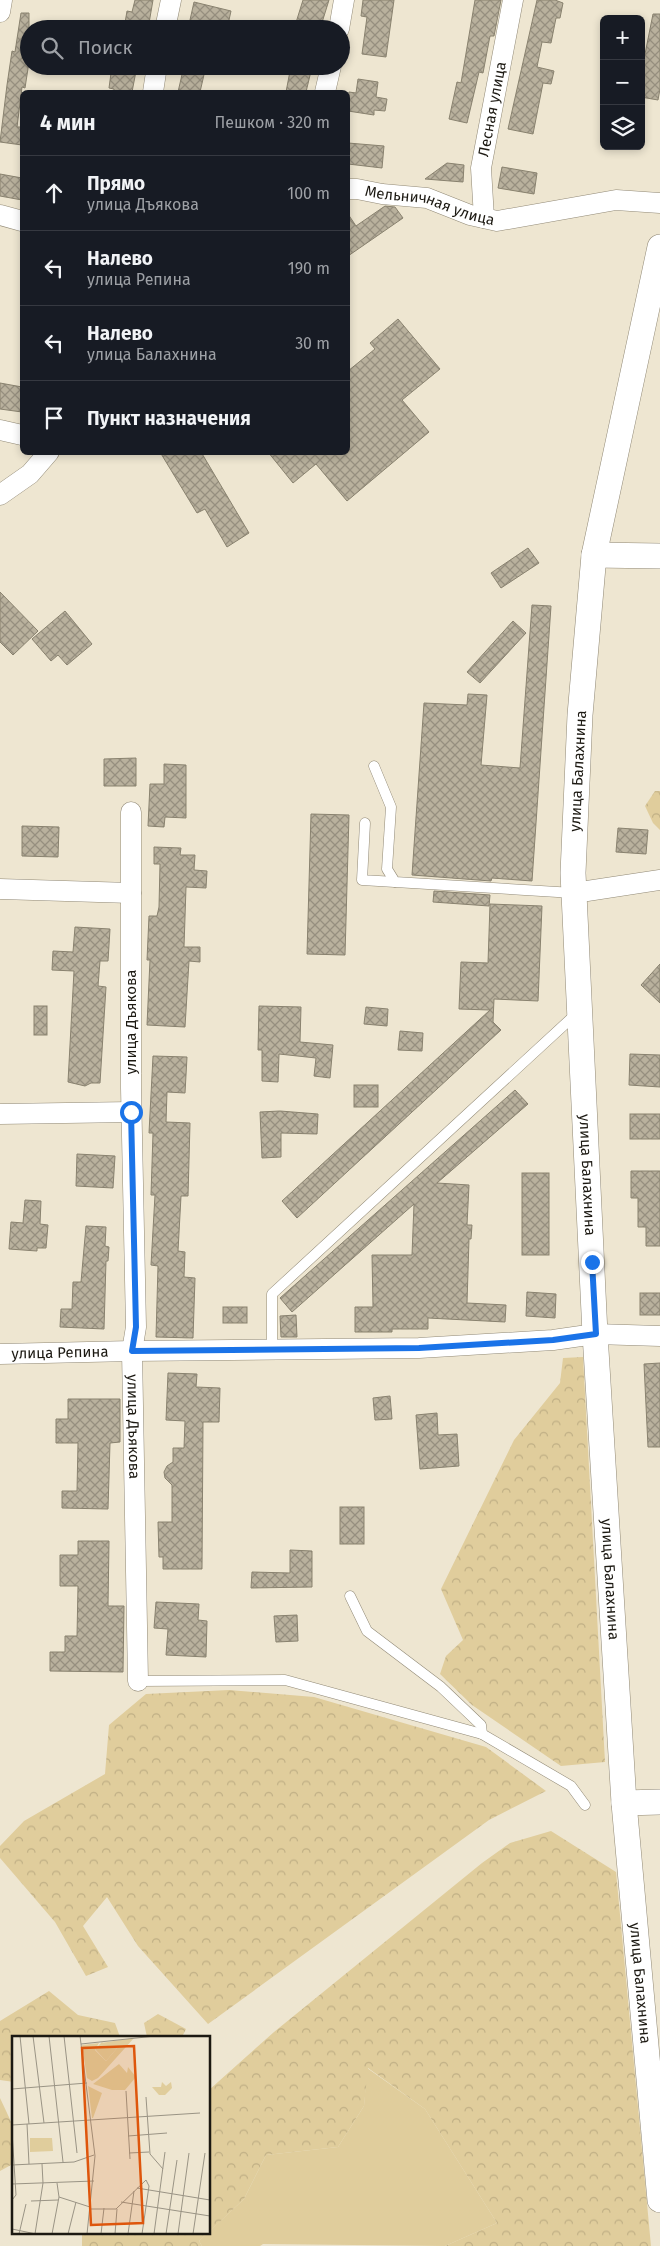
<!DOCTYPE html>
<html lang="ru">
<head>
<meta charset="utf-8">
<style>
  :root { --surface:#171b24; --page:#20242c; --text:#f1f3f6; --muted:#9ea1a6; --line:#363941 }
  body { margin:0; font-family:"Fira Sans",sans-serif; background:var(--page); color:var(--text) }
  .controls { position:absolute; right:15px; top:15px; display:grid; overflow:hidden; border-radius:8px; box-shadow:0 2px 8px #0003 }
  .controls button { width:45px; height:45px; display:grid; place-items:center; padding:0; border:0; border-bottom:1px solid var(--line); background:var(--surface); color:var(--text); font:25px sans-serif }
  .stop { position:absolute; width:15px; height:15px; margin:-11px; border:4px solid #1a73e8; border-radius:50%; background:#fff }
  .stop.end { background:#1a73e8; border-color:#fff; box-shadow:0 1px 5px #0008 }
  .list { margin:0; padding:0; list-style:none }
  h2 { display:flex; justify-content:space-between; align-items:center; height:65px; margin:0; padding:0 20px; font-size:21px }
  h2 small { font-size:16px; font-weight:400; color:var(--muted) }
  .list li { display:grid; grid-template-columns:32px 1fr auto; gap:15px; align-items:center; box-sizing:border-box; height:75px; padding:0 20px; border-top:1px solid var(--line) }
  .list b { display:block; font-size:19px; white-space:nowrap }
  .list p { margin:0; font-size:16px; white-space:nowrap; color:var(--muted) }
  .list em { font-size:16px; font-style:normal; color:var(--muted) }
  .icon { flex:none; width:28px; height:28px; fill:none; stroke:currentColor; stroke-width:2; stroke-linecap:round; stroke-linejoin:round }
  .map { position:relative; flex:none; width:660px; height:2246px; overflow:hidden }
  .search { position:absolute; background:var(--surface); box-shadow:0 2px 8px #0003; left:20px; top:20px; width:330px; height:55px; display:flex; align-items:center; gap:12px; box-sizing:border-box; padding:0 18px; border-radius:28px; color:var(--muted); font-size:19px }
  .panel { position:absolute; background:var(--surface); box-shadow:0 2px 8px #0003; left:20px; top:90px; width:330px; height:365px; border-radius:8px }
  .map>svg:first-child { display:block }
  .green { fill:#e0cd9c }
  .forest { fill:url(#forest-crowns) }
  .building { fill:url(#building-cross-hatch); stroke:#89826f }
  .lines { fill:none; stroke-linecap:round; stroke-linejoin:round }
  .service-casing { stroke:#918976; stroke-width:11 }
  .minor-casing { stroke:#918976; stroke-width:21 }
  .tertiary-casing { stroke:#918976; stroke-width:26 }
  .service { stroke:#fff; stroke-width:10 }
  .minor { stroke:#fff; stroke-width:20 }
  .tertiary { stroke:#fff; stroke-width:25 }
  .route { stroke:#1a73e8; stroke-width:6 }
  .labels { text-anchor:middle; stroke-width:4; stroke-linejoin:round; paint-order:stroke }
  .street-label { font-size:15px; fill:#1c1912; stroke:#fff }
  .inset-road { fill:none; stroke:#9a9485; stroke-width:1 }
  .view { fill:#de560c; fill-opacity:0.15; stroke:#de560c; stroke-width:2.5 }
  .inset-edge { fill:none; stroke:#1c1912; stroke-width:2.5 }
</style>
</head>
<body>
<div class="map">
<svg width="660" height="2246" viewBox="0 0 660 2246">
  <defs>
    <pattern id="forest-crowns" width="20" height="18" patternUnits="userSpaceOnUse" patternTransform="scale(1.25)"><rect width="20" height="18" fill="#e0cd9c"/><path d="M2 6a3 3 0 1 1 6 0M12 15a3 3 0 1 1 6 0" fill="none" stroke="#c0af85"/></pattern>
    <pattern id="building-cross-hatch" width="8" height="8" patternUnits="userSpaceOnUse" patternTransform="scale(1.25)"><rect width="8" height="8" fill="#b9b19d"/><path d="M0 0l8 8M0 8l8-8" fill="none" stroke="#968f7f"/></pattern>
  </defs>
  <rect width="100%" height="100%" fill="#eee6d1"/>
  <polygon class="green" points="367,2068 425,2109 497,2223 445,2246 263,2244 260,2246 202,2246 199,2241 244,2199 266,2155 338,2147 364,2106"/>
  <g class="forest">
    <polygon points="655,791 660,791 660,830 653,823 645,806"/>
    <polygon points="583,1357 605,1762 561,1766 472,1705 440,1674 446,1656 463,1640 441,1589 514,1440 560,1383 563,1358"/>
    <polygon points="229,1690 314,1697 486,1747 546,1791 489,1820 208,2024 138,1946 107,1897 83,1926 108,1967 86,1976 55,1922 0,1858 0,1846 24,1821 105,1774 109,1725 146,1694"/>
    <polygon points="551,1831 616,1872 651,2246 445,2246 497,2223 425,2109 368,2068 364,2106 338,2147 266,2155 244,2199 209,2232 209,2090 274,2032 482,1863 510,1843"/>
    <polygon points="49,1991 78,2015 115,2023 120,2037 14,2037 14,2082 0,2080 0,2021"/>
    <polygon points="158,2014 186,2029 182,2037 147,2037 144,2023"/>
    <polygon points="0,2098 14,2128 11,2165 0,2171"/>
    <polygon points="82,2232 209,2232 199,2241 202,2246 82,2246"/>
  </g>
  <g class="building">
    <polygon points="135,0 153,0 148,29 124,29 127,11 132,12"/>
    <polygon points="303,0 329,0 320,29 294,29"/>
    <polygon points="363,0 394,0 386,57 362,54 367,17 361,16"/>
    <polygon points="475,0 501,0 494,36 490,36 483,73 479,72 467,123 449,119 457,82 461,83"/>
    <polygon points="537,0 555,0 563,3 560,18 556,18 551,43 542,42 537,67 554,71 551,84 543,83 533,134 508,129"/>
    <polygon points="194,2 231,11 227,29 197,29 199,22 190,20"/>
    <polygon points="21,13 29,13 29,62 25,88 22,87 17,127 22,127 22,145 0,142 7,85 12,51 15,52"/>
    <polygon points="653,14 660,14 660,89 658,100 641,97 641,74"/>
    <polygon points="112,66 137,66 132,92 114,92 114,89 109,88"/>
    <polygon points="184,66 206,66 200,92 178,92"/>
    <polygon points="291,66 311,71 306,92 286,92"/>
    <polygon points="358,79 378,82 376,97 387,99 385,111 374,110 374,115 348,111 349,92 356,93"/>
    <polygon points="348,143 384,146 382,168 348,164"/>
    <polygon points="447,163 464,165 463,182 425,179"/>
    <polygon points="502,167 537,173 534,194 498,188"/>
    <polygon points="0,174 22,178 22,200 0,196"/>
    <polygon points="385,206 395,207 403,218 348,256 348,214 356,226"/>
    <polygon points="398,319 440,369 402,400 429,432 347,501 316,464 293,483 268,452 348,452 348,371 375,349 370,343"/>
    <polygon points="0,383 22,387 22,412 0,409"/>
    <polygon points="160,452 201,452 249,533 227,547 205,509 197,513"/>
    <polygon points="528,548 539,563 501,588 491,573"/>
    <polygon points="0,592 38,631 13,655 0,642"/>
    <polygon points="532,605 551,606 532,881 492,878 491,881 412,875 424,703 467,705 468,694 487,695 481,765 520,768"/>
    <polygon points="65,611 92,644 67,665 58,655 51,661 32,639"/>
    <polygon points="513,621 526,633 480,683 467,672"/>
    <polygon points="136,758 136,786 104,786 104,759"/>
    <polygon points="164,764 186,765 186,818 165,817 164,827 148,826 150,784 164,784"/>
    <polygon points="311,814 349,815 345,955 307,954"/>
    <polygon points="22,826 59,827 58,857 22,856"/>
    <polygon points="618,828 648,830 646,854 616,852"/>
    <polygon points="154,847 181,848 180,855 195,855 194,870 207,871 206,888 186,887 184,947 200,947 200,962 189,961 185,1027 147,1025 150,960 147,960 149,916 157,916 159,907 160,864 154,864"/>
    <polygon points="434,891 490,895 489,906 433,902"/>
    <polygon points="490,904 542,906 538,1001 494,999 493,1022 501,1030 297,1218 282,1201 490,1010 459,1009 461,962 488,963"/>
    <polygon points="75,927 110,929 108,961 100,961 98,986 106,987 100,1083 91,1083 85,1086 68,1082 74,971 52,970 53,951 73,952"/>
    <polygon points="660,964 660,1003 641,985"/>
    <rect x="34" y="1006" width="13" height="29"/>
    <polygon points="259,1006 301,1007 300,1042 333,1045 330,1078 314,1076 316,1058 279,1054 278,1082 262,1081 262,1050 258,1050"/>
    <polygon points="366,1007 388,1009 387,1026 364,1024"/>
    <polygon points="400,1031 423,1033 422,1051 398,1050"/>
    <polygon points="630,1054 660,1055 660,1087 629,1085"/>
    <polygon points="153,1056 187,1057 185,1093 167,1092 166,1122 190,1123 188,1196 181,1196 178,1251 185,1252 184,1277 195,1278 193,1338 156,1337 158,1266 151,1265 155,1195 151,1195 153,1133 149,1133"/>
    <rect x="354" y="1085" width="24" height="22"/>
    <polygon points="515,1090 528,1104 437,1183 469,1185 467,1225 472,1225 471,1239 469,1239 467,1303 506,1305 505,1322 428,1318 428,1329 392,1329 392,1332 355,1332 355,1307 373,1307 372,1255 412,1255 414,1204 292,1312 280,1298"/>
    <polygon points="280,1111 318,1114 317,1134 281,1133 281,1157 262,1158 260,1112"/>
    <rect x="630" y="1114" width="30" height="25"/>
    <polygon points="77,1154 115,1156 113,1188 76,1186"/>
    <polygon points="631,1171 660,1171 660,1246 646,1246 646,1227 638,1227 638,1198 631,1198"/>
    <rect x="522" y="1173" width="27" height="82"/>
    <polygon points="25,1200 41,1201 40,1224 48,1225 46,1248 37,1248 37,1251 9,1249 11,1222 23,1223"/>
    <polygon points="86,1226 106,1227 105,1246 109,1247 108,1261 106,1261 104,1329 60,1327 61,1309 72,1309 73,1282 81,1282"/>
    <polygon points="527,1292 556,1294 555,1318 526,1316"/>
    <rect x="640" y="1293" width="20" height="22"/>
    <rect x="223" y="1307" width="24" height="16"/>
    <polygon points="296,1315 297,1337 281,1337 280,1316"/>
    <polygon points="660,1363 660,1447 648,1447 644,1364"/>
    <polygon points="168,1373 197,1374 196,1387 220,1388 219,1422 203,1422 202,1569 163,1569 163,1557 159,1557 158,1522 172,1522 172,1485 165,1478 164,1472 167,1466 173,1462 173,1448 184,1448 185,1421 166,1420"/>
    <polygon points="390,1396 392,1419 375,1420 373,1398"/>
    <polygon points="68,1399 120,1399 120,1442 110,1443 108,1509 62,1508 62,1491 77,1491 78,1443 56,1443 56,1419 68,1419"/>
    <polygon points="437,1413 438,1435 457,1434 459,1466 420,1469 416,1415"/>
    <rect x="340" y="1507" width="24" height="37"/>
    <polygon points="78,1541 109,1541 108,1606 124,1606 123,1672 50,1671 50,1652 65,1652 65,1636 77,1636 78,1586 60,1586 60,1555 78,1555"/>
    <polygon points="290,1550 312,1551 312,1587 251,1588 252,1572 290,1573"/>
    <polygon points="156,1602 199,1604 198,1620 207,1621 206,1657 166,1655 168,1629 154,1628"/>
    <polygon points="297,1615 298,1641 276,1642 274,1616"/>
  </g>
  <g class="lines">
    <defs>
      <g id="service">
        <polyline points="374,766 391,807 387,869 395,882 574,893"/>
        <polyline points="365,823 362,880 395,882"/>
        <polyline points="272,1349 272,1294 576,1014"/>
        <polyline points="350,1596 367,1631 441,1687 481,1725 482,1734"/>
        <polyline points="138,1681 285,1680 482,1734 571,1786 585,1805"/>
      </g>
      <g id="minor">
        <polyline points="0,12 2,0"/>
        <polyline points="165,29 171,0"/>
        <polyline points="339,29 344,0"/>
        <polyline points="153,92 157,66"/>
        <polyline points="325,92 331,66"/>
        <path id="s1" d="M 348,189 L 357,189 L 382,194 L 427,198 L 470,215 L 497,221 L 616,200 L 660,203"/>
        <polyline points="0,215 22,221"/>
        <path id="s2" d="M 484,218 L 481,168 L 513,0"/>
        <polyline points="0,430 22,435"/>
        <polyline points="0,495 30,474 49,452"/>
        <path id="s3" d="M 131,812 L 131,1088 L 136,1327 L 132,1351 L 138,1681"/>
        <polyline points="0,889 131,893"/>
        <polyline points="574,893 660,880"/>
        <polyline points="0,1114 131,1112"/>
        <path id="s4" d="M 0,1354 L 132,1351 L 419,1348 L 553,1340 L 595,1334 L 660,1336"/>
      </g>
      <g id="tertiary">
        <path id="s5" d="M 660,247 L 594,555 L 580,715 L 573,873 L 595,1334 L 624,1803 L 660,2200"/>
        <polyline points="594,555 660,556"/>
        <polyline points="624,1803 660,1802"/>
      </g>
    </defs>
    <use href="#service" class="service-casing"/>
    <use href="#minor" class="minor-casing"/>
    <use href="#tertiary" class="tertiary-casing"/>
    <use href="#service" class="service"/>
    <use href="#minor" class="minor"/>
    <use href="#tertiary" class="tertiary"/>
  </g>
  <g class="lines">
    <polyline class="route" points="131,1112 136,1327 132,1351 419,1348 553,1340 596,1334 592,1262"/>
  </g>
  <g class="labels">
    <g class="street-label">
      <text dy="5" stroke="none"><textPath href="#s2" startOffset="110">Лесная улица</textPath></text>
      <text dy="5" stroke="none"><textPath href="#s1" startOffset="84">Мельничная улица</textPath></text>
      <text transform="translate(578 771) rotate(-87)" y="5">улица Балахнина</text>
      <text transform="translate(131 1022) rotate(-90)" y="5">улица Дъякова</text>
      <text dy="5" stroke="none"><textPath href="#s5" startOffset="936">улица Балахнина</textPath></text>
      <text dy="5" stroke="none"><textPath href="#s4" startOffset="60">улица Репина</textPath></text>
      <text dy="5" stroke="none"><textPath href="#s3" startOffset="615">улица Дъякова</textPath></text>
      <text dy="5" stroke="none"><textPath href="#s5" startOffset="1341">улица Балахнина</textPath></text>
      <text dy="5" stroke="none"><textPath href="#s5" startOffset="1746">улица Балахнина</textPath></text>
    </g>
  </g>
  <g transform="translate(12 2036)">
    <rect width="198" height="198" fill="#eee6d1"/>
    <path d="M 90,6 L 94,11 L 106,11 L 94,25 L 83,13 ZM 18,102 L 40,102 L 41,115 L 18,116 Z" fill="#e0cd9c"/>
    <path d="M 122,2 L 86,42 L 80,45 L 75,42 L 70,9 L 87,7 L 83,14 L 94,25 L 106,11 L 92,11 L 89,7 ZM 107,28 L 115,37 L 116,31 L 124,41 L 113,54 L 100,54 L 81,48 ZM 150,46 L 154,50 L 159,46 L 160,52 L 153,59 L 147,59 L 140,51 L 149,51 ZM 76,50 L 90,57 L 81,82 L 80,82 Z" fill="#e0cd9c"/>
    <path class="inset-road" d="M 8,0 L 17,88M 21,0 L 32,87M 37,0 L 51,126M 52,0 L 65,117M 68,0 L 83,120 L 75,198M 69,8 L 143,0M 0,53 L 75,47M 114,55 L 118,123M 134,61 L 138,118 L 151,133M 15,88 L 17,128M 0,89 L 188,77M 0,96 L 4,159 L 0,164M 116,100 L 155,97M 117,117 L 137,116M 0,129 L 62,126 L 82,119M 0,148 L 82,145M 125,152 L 198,164M 47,161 L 78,171M 19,165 L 46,164M 109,166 L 198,180M 78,173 L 104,173 L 134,144 L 137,150 L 130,198M 0,193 L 24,198M 7,198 L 14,168M 23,198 L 31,147 L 30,128M 40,198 L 47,161 L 45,147M 56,198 L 64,166M 89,198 L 92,172M 103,198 L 105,173M 116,198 L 122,155M 142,198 L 153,116M 154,198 L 165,124M 166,198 L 177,117M 181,198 L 193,117"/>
    <path class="view" d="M 122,10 L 131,187 L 79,189 L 70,12 Z"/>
    <rect width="198" height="198" class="inset-edge"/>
  </g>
</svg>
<div class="controls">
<button>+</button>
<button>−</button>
<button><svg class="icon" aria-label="layers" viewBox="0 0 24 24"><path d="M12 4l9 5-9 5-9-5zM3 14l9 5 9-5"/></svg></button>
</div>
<div class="stop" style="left:131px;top:1112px"></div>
<div class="stop end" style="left:592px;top:1262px"></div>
<div class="search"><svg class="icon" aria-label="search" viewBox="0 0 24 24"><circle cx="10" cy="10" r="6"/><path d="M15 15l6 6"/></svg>Поиск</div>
<section class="panel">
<h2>4 мин<small>Пешком · 320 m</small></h2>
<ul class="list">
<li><svg class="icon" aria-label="ahead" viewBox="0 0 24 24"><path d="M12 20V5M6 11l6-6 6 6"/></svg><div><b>Прямо</b><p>улица Дъякова</p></div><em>100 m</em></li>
<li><svg class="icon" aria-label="left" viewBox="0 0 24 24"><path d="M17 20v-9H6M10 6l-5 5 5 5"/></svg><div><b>Налево</b><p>улица Репина</p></div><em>190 m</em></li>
<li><svg class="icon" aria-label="left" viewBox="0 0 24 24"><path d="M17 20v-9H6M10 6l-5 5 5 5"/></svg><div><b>Налево</b><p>улица Балахнина</p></div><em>30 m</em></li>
<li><svg class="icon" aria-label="arrive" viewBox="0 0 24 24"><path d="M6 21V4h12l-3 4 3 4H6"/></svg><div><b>Пункт назначения</b></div></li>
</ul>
</section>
</div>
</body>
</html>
